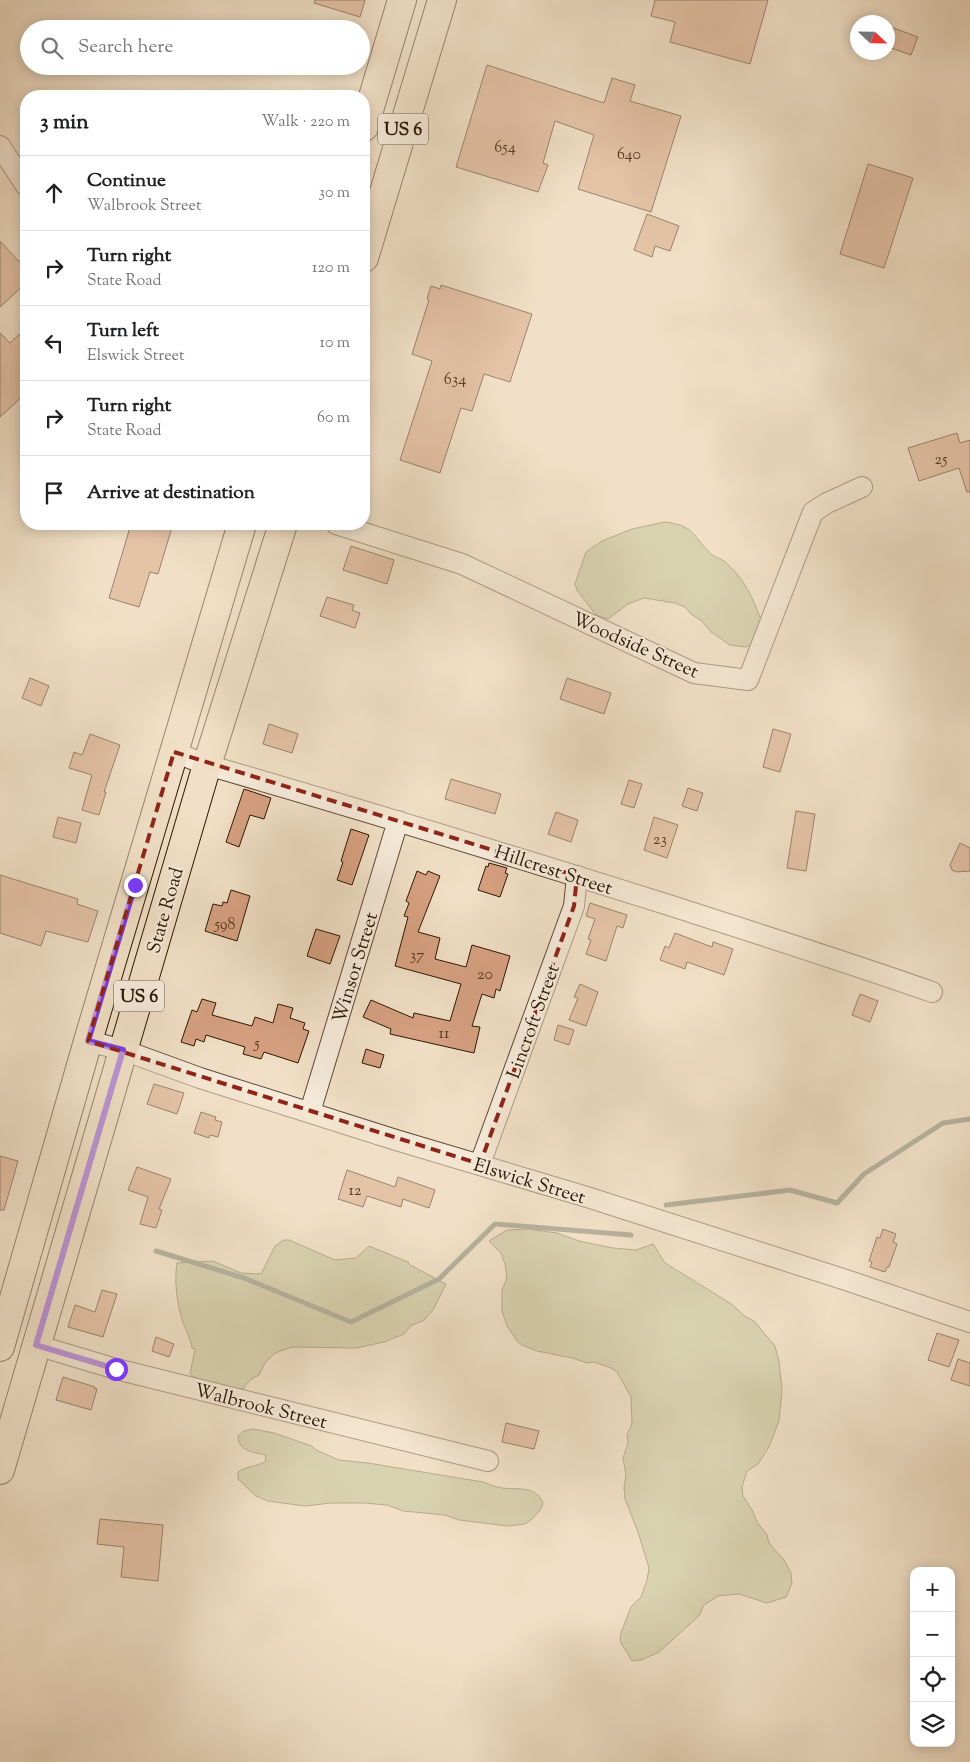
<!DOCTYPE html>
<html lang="en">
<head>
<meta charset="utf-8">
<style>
  :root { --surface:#fff; --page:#f2f2f2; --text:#202124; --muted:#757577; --line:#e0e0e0 }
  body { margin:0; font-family:"Sorts Mill Goudy",serif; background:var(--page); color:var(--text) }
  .controls { position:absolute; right:15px; bottom:15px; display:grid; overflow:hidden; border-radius:10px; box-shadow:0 2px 12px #0003 }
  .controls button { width:45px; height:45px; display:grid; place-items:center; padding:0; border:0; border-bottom:1px solid var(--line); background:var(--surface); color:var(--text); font:25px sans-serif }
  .compass { position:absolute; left:850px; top:15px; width:45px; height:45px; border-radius:50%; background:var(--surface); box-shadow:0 2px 12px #0003; rotate:112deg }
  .stop { position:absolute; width:15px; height:15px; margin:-11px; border:4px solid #7c3aed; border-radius:50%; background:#fff }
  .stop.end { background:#7c3aed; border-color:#fff; box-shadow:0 1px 5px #0008 }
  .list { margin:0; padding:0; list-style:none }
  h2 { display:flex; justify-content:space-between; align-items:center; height:65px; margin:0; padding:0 20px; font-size:21px }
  h2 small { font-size:16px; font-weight:400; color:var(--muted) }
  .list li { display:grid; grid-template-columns:32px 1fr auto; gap:15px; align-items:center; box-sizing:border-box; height:75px; padding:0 20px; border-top:1px solid var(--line) }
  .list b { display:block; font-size:19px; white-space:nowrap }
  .list p { margin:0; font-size:16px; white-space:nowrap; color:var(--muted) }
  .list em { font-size:16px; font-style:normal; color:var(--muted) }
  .icon { flex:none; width:28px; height:28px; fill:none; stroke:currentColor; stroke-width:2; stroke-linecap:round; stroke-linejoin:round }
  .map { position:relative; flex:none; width:970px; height:1762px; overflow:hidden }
  .search { position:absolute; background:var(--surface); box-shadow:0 2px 12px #0003; left:20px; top:20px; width:350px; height:55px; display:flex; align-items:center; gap:12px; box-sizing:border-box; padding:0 18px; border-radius:28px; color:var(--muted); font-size:19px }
  .panel { position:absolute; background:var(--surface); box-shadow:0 2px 12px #0003; left:20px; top:90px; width:350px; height:440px; border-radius:20px }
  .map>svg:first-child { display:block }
  .green { fill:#bcc294; stroke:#746c4b }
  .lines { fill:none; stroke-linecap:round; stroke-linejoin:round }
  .stream { stroke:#6f7b6d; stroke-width:5 }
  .building { fill:#d7a181; stroke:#2c1702 }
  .minor-casing { stroke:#5d4933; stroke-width:22 }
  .primary-casing { stroke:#2c1702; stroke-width:30 }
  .minor { stroke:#f6ebdb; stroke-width:20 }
  .primary { stroke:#f1e0c7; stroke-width:28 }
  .route { stroke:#7c3aed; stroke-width:6 }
  .marked { fill:none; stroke:#8f2418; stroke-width:4; stroke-dasharray:10 6; stroke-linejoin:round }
  .labels { text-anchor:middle; stroke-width:4; stroke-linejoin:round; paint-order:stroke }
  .number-label { font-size:16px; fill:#573a22 }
  .shield { fill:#f6ebdb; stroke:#695743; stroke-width:1 }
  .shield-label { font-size:18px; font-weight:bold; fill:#2c1702 }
  .street-label { font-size:19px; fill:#2c1702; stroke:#f6ebdb }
</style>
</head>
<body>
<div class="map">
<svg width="970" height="1762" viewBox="0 0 970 1762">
  <rect width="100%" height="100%" fill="#f1e0c7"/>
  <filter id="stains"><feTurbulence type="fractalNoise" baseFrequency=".004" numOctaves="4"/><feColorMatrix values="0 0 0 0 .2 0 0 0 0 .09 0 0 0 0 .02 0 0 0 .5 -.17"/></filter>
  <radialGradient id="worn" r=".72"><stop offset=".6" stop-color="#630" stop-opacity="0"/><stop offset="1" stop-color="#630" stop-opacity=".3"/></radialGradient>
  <g class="green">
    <path d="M 665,522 C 695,526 691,534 711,554 C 714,557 720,558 724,561 C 745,579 753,598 762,623 L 753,644 L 746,647 L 730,645 L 711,632 L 702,621 L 691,614 L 685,607 L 675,603 L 644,598 L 628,604 L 608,619 L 596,615 L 577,590 L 575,584 L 586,552 L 602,541 L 632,529 Z"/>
    <polygon points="528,1229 557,1233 579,1241 613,1248 636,1250 653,1244 665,1263 730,1303 746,1317 754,1321 775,1346 779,1362 782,1390 779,1421 769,1447 758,1464 747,1471 742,1487 743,1496 752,1510 757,1522 767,1535 769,1543 784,1560 791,1573 792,1583 786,1597 767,1603 739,1594 718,1596 704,1605 699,1616 659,1652 641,1660 632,1661 620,1641 621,1633 631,1607 641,1597 647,1580 649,1568 638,1532 625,1499 624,1487 626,1475 623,1458 628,1443 627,1435 632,1424 631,1397 617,1372 611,1368 594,1362 587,1363 572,1358 537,1351 522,1345 517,1341 507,1326 502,1311 502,1290 507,1278 505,1264 501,1253 489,1241 507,1230"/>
    <path d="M 284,1240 L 289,1240 L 335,1260 L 356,1258 L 369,1246 L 408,1262 L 410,1265 L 446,1284 L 433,1310 L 423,1321 L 412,1325 L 404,1334 L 384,1342 L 356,1348 L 292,1347 L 275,1353 L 265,1363 L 259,1375 L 250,1380 L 243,1389 C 230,1390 200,1383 190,1374 L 195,1349 L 192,1348 C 191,1339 186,1331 183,1322 C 177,1304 174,1282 177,1263 L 213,1261 L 241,1273 L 261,1274 L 275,1246 Z"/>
    <path d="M 253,1429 L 274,1433 L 312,1446 L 316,1450 L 339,1460 L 368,1463 L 483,1482 C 489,1484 495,1487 502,1488 C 517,1490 536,1485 543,1503 L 541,1509 L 532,1519 L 525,1524 L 508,1526 L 459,1520 L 445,1515 L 403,1511 L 387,1505 L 364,1503 L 331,1503 L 305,1506 L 268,1501 L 256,1496 L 238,1479 L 238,1472 C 246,1466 257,1467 266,1461 L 265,1455 C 253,1452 238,1451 238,1436 L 244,1431 Z"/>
  </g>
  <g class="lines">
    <g class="stream">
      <polyline points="666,1205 790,1190 837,1203 864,1174 943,1123 970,1119"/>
      <polyline points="156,1251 244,1278 351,1322 439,1279 495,1224 631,1235"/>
    </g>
  </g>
  <g class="building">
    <polygon points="315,0 365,0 360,17 314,3"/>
    <polygon points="655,0 768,0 750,64 670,42 675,22 651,16"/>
    <polygon points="888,26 918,37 911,55 888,47"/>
    <polygon points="487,65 604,103 612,78 635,85 630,101 681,116 651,212 578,189 594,135 555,121 543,163 548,165 538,192 456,167"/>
    <polygon points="868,164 913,178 884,268 840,254"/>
    <polygon points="647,214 679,226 670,251 655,246 652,257 634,250"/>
    <polygon points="0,241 26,269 26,283 0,307"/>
    <polygon points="441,285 532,314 510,382 484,374 472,411 461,408 440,473 400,460 432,361 412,354 429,300 427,299 431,286 440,289"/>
    <polygon points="26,328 26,393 0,417 0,333 10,343"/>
    <polygon points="957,433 960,443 970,440 970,492 967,492 959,468 919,481 908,448"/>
    <polygon points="131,524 173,524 158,574 150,572 139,607 109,598"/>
    <polygon points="351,546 394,560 387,584 343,570"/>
    <polygon points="327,597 354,605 352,610 360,613 355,628 320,616"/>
    <polygon points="30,678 49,686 41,706 22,698"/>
    <polygon points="567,678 611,693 604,714 560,699"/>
    <polygon points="269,724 298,734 292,753 263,744"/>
    <polygon points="773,729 791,734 780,772 763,767"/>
    <polygon points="90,734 120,745 104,792 106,792 99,815 82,810 92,775 69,768 74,752 82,755"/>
    <polygon points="451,779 501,794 495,814 445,799"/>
    <polygon points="629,780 642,784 634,808 621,804"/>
    <polygon points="688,788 703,793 697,811 682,806"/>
    <polygon points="244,789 271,798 264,819 250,815 239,847 226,842"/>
    <polygon points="796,811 815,814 806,871 787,868"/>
    <polygon points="556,812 578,820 571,842 548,834"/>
    <polygon points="58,817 81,823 76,843 53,837"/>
    <polygon points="654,817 678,825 667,858 644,850"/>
    <polygon points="351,829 369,835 352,885 337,880 343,862 341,861"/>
    <polygon points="960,843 970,848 970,871 956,872 952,870 950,865"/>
    <polygon points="489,863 507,868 505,873 508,874 500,897 478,890 486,866 488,867"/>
    <polygon points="417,871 426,875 428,871 440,876 418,932 440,938 435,959 466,967 472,945 510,956 500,991 496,989 494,998 482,994 472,1026 480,1027 474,1053 390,1034 391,1029 363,1017 371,1000 413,1018 414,1013 450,1021 461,984 395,966 408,917 404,916 409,903 406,901"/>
    <polygon points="0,875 78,899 77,904 98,911 88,942 46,931 41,946 0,933"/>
    <polygon points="231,890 250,896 237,941 205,931 213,904 222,906 223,902 227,903"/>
    <polygon points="590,903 627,915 623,928 617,926 606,961 586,954 591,940 588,939 595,919 586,916"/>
    <polygon points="316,929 340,936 330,964 307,956"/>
    <polygon points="675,933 712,947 713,942 733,949 724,975 687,962 685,969 660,960 665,946 669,948"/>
    <polygon points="580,984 598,992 586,1026 569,1020 578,998 574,997"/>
    <polygon points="860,994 878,1001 870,1022 852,1015"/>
    <polygon points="202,999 216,1003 212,1015 252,1026 255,1017 273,1023 278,1004 293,1008 290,1018 305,1023 303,1029 309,1031 298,1063 264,1052 261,1059 243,1054 245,1047 206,1035 204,1042 196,1039 194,1046 181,1042 192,1010 197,1012"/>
    <polygon points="558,1025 574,1030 569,1045 554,1040"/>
    <polygon points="366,1049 384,1055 380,1068 362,1063"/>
    <polygon points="154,1084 184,1093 177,1114 147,1104"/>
    <polygon points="201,1112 216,1117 215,1120 222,1122 218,1137 210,1135 209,1138 194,1133"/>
    <polygon points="0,1156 18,1161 4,1210 0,1210"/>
    <polygon points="137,1167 171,1179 159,1209 162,1210 156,1228 140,1224 148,1197 128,1190"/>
    <polygon points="347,1170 395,1187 398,1177 435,1190 429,1208 403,1199 401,1207 367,1196 363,1207 338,1199"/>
    <polygon points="883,1229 896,1234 893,1242 897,1244 889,1267 887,1267 885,1272 870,1267 872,1262 869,1261 877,1237 880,1238"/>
    <polygon points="102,1290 117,1294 103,1337 68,1327 75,1305 95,1312"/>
    <polygon points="937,1333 959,1340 949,1367 928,1360"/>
    <polygon points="156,1337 174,1344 169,1357 152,1351"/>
    <polygon points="958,1359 970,1363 970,1386 951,1380"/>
    <polygon points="63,1377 95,1387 94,1388 97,1389 91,1410 56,1400"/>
    <polygon points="506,1423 539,1431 534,1449 502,1442"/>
    <polygon points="100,1519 163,1525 158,1581 121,1577 124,1547 97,1544"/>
  </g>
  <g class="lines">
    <defs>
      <g id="minor">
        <polyline points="0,146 26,186"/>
        <polyline points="336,524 462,564 694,673 748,680 813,512 827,503 862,487"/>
        <path d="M 174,752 L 207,765 C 364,810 519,858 675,907 C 761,935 847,962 932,992"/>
        <polyline points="88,1041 123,1050 200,1078 396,1140 587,1197 846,1280 970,1322"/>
        <polyline points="310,1112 398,821"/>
        <polyline points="480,1164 574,906 577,876"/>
        <polyline points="36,1345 116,1369 488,1461"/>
      </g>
      <g id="primary">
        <polyline points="364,127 402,0"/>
        <polyline points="364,258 442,0"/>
        <polyline points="0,1347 88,1041 242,524"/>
        <polyline points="0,1470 207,765 283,524"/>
      </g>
    </defs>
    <use href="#minor" class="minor-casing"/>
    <use href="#primary" class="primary-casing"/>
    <use href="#minor" class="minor"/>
    <use href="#primary" class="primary"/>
  </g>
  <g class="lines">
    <polyline class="route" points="116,1369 36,1345 123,1050 88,1041 135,885"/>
  </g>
  <path d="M0 0H970V1762H0ZM 174,752 L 577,876 L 574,906 L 480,1164 L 88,1041 Z" fill="#f1e0c7" fill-opacity=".55" fill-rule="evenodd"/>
  <path class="marked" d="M 174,752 L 577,876 L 574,906 L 480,1164 L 88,1041 Z"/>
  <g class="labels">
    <g class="number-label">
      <text x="505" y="152">654</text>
      <text x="629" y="159">640</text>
      <text x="455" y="384">634</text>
      <text x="941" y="464">25</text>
      <text x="660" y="844">23</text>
      <text x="225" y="929">598</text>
      <text x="417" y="960">37</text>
      <text x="485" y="979">20</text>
      <text x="444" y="1038">11</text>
      <text x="257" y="1048">5</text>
      <text x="355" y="1195">12</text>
    </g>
    <g class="shield">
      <rect x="378" y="113.5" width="50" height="31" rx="4"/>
      <rect x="114" y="980.5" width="50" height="31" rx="4"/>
    </g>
    <g class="shield-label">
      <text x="403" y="135">US 6</text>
      <text x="139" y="1002">US 6</text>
    </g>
    <g class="street-label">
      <text transform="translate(636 644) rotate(24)" y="7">Woodside Street</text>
      <text transform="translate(554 869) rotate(18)" y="7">Hillcrest Street</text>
      <text transform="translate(164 910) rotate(-74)" y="7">State Road</text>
      <text transform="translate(354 967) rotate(-73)" y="7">Winsor Street</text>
      <text transform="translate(532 1021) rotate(-70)" y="7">Lincroft Street</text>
      <text transform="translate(530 1180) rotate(17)" y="7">Elswick Street</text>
      <text transform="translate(261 1405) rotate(14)" y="7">Walbrook Street</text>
    </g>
  </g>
  <rect width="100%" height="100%" filter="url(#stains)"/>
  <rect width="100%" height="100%" fill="url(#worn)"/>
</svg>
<div class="controls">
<button>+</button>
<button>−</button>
<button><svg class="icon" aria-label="locate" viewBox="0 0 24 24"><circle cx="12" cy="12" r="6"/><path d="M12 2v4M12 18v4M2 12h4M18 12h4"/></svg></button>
<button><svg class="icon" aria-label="layers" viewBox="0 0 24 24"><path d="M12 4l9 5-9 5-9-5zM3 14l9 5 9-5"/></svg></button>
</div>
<svg class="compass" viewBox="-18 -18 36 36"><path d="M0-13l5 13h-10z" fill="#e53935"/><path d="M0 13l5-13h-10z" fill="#757577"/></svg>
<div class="stop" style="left:116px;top:1369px"></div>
<div class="stop end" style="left:135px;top:885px"></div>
<div class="search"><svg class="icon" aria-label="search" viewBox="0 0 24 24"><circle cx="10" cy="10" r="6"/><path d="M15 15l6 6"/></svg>Search here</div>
<section class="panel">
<h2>3 min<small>Walk · 220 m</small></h2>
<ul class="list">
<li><svg class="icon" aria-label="ahead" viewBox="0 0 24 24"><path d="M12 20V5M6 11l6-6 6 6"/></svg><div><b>Continue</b><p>Walbrook Street</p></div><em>30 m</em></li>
<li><svg class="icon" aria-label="right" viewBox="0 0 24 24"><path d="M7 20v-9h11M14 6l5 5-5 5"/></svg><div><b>Turn right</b><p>State Road</p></div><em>120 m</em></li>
<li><svg class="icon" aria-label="left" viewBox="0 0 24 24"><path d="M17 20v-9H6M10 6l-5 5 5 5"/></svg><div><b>Turn left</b><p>Elswick Street</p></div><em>10 m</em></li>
<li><svg class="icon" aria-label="right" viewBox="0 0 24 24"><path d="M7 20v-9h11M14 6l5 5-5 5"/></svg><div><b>Turn right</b><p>State Road</p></div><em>60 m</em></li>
<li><svg class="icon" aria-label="arrive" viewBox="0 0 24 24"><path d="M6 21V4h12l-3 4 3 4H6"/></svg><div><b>Arrive at destination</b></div></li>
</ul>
</section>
</div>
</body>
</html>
